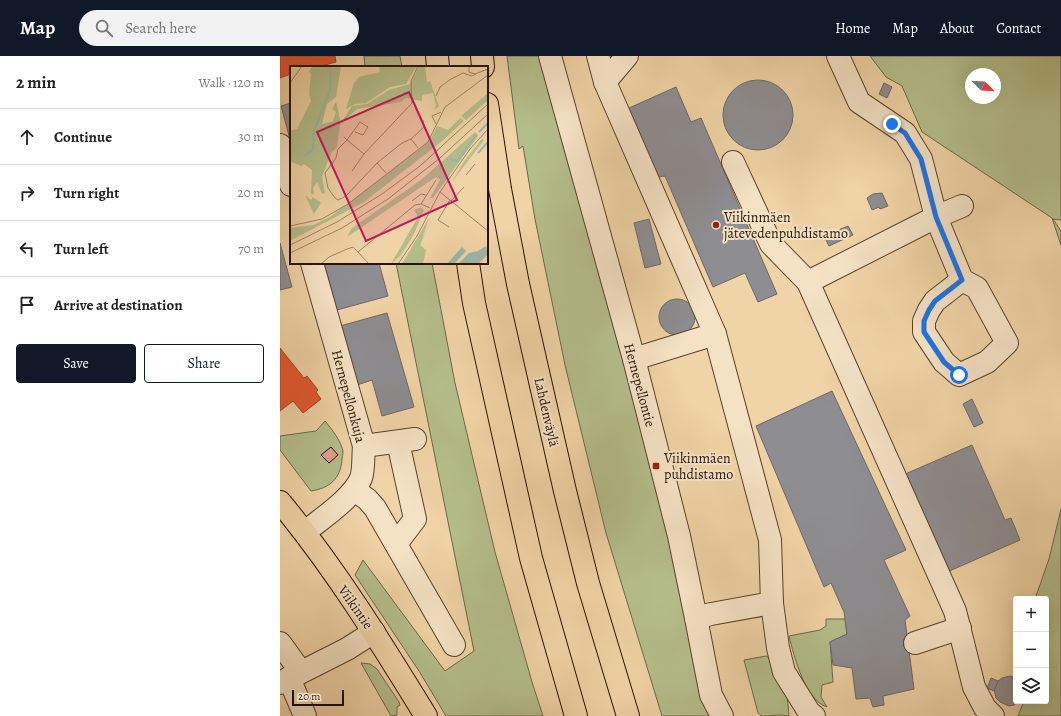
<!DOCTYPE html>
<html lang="en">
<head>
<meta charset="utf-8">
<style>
  :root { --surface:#fff; --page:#f2f2f2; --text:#222; --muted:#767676; --line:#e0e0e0; --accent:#111827 }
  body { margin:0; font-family:Alegreya,serif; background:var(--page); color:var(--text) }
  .controls { position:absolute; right:12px; bottom:12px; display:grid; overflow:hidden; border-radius:4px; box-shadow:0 4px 16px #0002 }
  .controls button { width:36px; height:36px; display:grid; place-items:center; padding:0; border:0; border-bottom:1px solid var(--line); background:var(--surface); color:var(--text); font:20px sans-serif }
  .compass { position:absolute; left:685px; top:12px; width:36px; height:36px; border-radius:50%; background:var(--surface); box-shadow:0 4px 16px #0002; rotate:114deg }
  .scale { position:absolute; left:12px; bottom:10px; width:52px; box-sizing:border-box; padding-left:4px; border:2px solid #271200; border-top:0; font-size:11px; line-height:14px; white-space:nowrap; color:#271200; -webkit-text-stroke:3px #f5e2c5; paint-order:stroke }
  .stop { position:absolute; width:12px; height:12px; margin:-9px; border:3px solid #1a73e8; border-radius:50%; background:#fff }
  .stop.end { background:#1a73e8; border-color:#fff; box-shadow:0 1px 4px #0008 }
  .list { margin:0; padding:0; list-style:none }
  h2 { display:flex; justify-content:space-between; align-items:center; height:52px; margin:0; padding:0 16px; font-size:17px }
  h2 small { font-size:13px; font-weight:400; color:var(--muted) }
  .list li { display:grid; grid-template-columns:26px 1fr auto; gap:12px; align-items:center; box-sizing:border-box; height:56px; padding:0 16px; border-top:1px solid var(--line) }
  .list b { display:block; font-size:15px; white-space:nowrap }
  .list em { font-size:13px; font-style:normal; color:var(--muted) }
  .actions { display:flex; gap:8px; padding:12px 16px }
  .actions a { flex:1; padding:9px 0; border:1px solid var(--accent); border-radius:4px; text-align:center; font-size:14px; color:var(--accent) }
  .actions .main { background:var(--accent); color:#fff }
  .icon { flex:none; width:22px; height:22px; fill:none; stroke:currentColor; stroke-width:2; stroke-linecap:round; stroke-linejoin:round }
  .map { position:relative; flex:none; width:781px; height:660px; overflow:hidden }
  header { display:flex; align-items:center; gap:24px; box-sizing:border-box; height:56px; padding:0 20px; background:var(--accent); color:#fff }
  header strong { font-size:19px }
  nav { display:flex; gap:22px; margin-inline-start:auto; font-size:14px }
  .search { width:280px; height:36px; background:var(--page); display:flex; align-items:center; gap:10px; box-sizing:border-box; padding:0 14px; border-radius:22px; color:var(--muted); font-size:15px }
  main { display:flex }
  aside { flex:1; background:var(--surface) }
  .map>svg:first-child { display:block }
  .green { fill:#b4be8b; stroke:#6e6846; fill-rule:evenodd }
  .shops { fill:#e4572e; stroke:#ab4220 }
  .industry { fill:#8d8d92; stroke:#6e6866 }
  .building { fill:#e49f8b; stroke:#271200 }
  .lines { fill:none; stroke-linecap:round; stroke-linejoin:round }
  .minor-casing { stroke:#59422a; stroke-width:24 }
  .major-casing { stroke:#271200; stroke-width:24 }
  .highway-casing { stroke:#271200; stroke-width:24 }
  .minor { stroke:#f5e2c5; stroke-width:22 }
  .major { stroke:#f0d3a6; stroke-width:22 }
  .highway { stroke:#f0d3a6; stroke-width:22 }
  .route { stroke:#1a73e8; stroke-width:5 }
  .poi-dot { fill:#8f2418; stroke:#f5e2c5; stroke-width:1.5 }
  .labels { text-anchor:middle; stroke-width:4; stroke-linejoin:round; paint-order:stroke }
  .poi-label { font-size:14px; fill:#271200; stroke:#f5e2c5; text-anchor:start }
  .street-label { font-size:14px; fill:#271200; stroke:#f5e2c5 }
  .inset-river { fill:none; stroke:#9ab7ab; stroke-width:2 }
  .inset-road { fill:none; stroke:#a08664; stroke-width:1 }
  .view { fill:#c2185b; fill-opacity:0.15; stroke:#c2185b; stroke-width:2 }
  .inset-edge { fill:none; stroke:#271200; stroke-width:2 }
</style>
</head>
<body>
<header>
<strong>Map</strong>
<div class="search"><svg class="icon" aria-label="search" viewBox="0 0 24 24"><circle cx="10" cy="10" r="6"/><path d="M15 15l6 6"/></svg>Search here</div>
<nav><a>Home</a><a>Map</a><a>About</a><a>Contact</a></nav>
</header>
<main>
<aside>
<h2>2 min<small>Walk · 120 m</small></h2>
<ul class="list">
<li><svg class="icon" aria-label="ahead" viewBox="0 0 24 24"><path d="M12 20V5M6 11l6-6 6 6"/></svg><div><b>Continue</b></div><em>30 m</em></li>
<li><svg class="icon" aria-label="right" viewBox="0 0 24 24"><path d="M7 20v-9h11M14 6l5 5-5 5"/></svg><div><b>Turn right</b></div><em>20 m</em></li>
<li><svg class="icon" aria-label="left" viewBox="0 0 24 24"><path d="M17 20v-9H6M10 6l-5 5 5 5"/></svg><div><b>Turn left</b></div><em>70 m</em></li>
<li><svg class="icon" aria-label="arrive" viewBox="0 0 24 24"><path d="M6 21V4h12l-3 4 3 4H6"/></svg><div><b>Arrive at destination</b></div></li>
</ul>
<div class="actions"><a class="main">Save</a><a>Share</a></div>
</aside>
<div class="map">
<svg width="781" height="660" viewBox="0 0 781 660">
  <rect width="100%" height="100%" fill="#f0d3a6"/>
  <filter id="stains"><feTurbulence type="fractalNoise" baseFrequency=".005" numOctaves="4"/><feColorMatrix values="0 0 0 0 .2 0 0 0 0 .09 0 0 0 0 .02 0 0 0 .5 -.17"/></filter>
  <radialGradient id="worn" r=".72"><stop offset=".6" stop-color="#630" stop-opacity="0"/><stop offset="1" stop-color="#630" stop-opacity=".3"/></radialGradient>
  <g class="green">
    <polygon points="84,0 120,0 122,11 85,11"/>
    <polygon points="227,0 262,0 392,484 430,660 382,660 326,477 285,309 255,163 243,90 239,93"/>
    <path d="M 590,0 L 781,0 L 781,164 L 773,163 L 781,175 L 781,189 L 772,162 L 642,76 L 622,30 L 606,21 ZM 691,18 L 715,18 L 715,42 L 691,42 Z"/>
    <polygon points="116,207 152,207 175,327 215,496 252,626 263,660 166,660 139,615 75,519 83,504 165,615 194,595"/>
    <path d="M 45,365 C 51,372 61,385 63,395 C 63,398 62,402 62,404 C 60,423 50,432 31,435 L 0,394 L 0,380 L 36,375 Z"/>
    <polygon points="781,453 781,660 738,660 744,645 766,645 766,543 755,543 769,503"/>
    <path d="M 546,563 L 565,563 L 567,578 L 550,586 L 553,626 L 542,629 L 541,641 L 547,651 C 525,644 514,600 509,580 L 540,574 L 546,570 Z"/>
    <polygon points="486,600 490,602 507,638 509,660 499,659 482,660 478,657 464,604"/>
    <polygon points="81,607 90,608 97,613 119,646 120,649 117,651 117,659 111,660"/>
  </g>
  <g class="shops">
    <polygon points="0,0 55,0 56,6 37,11 11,11 11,18 0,22"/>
    <polygon points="0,292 24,322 27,320 38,334 36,336 41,343 23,357 13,345 0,355"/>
  </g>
  <g class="industry">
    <circle cx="478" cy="59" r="35"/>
    <polygon points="604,27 612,31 607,42 599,38"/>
    <polygon points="396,31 411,66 421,62 497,238 478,246 465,217 433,231 385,120 378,121 349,52"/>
    <polygon points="11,47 11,87 1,50"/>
    <polygon points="602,137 608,150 600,153 599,151 592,154 587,142 593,138"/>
    <polygon points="369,163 381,208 365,212 354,167"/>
    <polygon points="568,170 573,179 549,190 544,180"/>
    <polygon points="0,187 12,231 0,234"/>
    <polygon points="44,207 99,207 108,240 57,254"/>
    <circle cx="397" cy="261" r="18"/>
    <polygon points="107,257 134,351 102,360 92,324 77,329 60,270"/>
    <polygon points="552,335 626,494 604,504 630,560 625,564 634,633 603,640 604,649 593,651 590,642 576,643 572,612 553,609 550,586 567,578 564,556 551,527 544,531 476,370"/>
    <polygon points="692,343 703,367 694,371 683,348"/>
    <polygon points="692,389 725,464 731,462 740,484 665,517 623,419"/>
    <polygon points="730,620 736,622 736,645 739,645 734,649 729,650 720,646 716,642 714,633 718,625 722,622"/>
    <polygon points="711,622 718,625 714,635 707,632"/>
  </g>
  <polygon class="building" points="51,391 58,399 49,407 41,399"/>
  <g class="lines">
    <defs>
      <g id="minor">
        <polyline points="270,0 354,303 399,480 416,562 431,639 442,660"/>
        <polyline points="318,0 325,26 435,278 490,484 492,547 431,558 416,562"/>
        <polyline points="325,26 347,0"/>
        <polyline points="0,89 11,129"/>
        <polyline points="453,106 491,188 528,226 675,555 694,631 705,652 713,660"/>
        <polyline points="682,224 655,245 649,254 644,265 644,276 664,306 679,319 707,306 727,287 697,232 682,224 656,161 682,150"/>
        <polyline points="528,226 656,161 641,103 625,77 579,46 558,0"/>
        <polyline points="354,303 435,278"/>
        <polyline points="84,390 135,383"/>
        <polyline points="74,434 87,443 95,452 174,589"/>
        <path d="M 25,476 C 41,463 74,441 81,422 C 84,414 83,399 84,390 L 32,207"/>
        <polyline points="116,488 135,463 118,386"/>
        <polyline points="492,547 498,592 504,616 529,656 534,660"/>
        <polyline points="0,587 21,616"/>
        <polyline points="635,587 680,572"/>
        <polyline points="9,622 25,660"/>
        <polyline points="0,627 67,593 94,576"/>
      </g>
      <path id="major" d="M 0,446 C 55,512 101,587 146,660"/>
      <g id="highway">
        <polyline points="157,0 158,11"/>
        <polyline points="202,0 203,11"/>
        <polyline points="207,48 220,133 238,228 285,435 308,527 348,660"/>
        <polyline points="188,207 194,247 251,502 296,660"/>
      </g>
    </defs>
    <use href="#minor" class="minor-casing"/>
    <use href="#major" class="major-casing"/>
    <use href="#highway" class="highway-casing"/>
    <use href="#minor" class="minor"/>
    <use href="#major" class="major"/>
    <use href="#highway" class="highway"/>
  </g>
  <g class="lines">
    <polyline class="route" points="612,68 625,77 641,103 656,161 682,224 655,245 649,254 644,265 644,276 664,306 679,319"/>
  </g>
  <g class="poi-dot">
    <circle cx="436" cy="169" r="4"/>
    <rect x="372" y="406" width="8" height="8" rx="2"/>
  </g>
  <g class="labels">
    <g class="poi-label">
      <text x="444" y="166">Viikinmäen<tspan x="444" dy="16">jätevedenpuhdistamo</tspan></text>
      <text x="384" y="407">Viikinmäen<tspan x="384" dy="16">puhdistamo</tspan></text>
    </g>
    <g class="street-label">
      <text transform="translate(360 329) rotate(75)" y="5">Hernepellontie</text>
      <text transform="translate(69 340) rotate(75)" y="5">Hernepellonkuja</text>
      <text transform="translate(267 356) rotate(77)" y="5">Lahdenväylä</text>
      <text transform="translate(76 551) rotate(55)" y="5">Viikintie</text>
    </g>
  </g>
  <g transform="translate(10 10)">
    <rect width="198" height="198" fill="#f0d3a6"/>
    <path d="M 23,0 L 51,0 L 46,31 L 37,38 L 32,58 L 43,55 L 46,46 L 42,43 L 46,36 L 51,57 L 62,40 L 77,38 L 99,24 L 120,18 L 129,0 L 135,0 L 137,16 L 140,15 L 149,40 L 144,44 L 146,39 L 143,27 L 132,29 L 132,35 L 115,32 L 111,36 L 67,43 L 50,58 L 47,81 L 41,87 L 32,111 L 35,127 L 32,128 L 27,116 L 23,122 L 24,128 L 21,128 L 22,104 L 14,98 L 11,100 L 0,95 L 0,65 L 7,63 L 21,35 L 19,28 L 21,8 L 19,5 ZM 89,0 L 126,1 L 116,18 L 100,21 L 76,37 L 65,38 L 56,43 L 64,17 L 69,11 L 90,6 ZM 198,27 L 198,34 L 176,54 L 171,50 ZM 170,52 L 174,55 L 151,76 L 74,136 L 0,175 L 0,162 L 23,159 L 40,151 L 140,75 L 147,60 L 158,64 ZM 185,66 L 188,70 L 143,132 L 140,132 L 150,114 L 146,111 L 57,171 L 62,162 L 131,114 ZM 192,73 L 194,74 L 161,117 L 175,94 ZM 15,129 L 21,134 L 23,131 L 31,137 L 24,148 ZM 131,141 L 134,144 L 124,168 L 111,189 L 101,198 L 128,151 L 124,144 ZM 148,142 L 130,179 L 136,184 L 133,198 L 112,198 L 139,152 L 132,174 Z" fill="#b4be8b"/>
    <path d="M 196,180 L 198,188 L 188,198 L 168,198 L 179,187 L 188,185 ZM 172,181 L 176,185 L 164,198 L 157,198 Z" fill="#9ab7ab"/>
    <path class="inset-river" d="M 189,66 L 198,57M 188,87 L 198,76M 14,91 L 23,83 L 24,65 L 40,24 L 41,0M 160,93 L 167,95 L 187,68"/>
    <path class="inset-road" d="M 179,0 L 179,6 L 185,8 L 198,3M 0,17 L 12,0M 146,30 L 150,21 L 161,13 L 173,7 L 182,10 L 186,8M 146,58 L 142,50 L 151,46M 54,71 L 57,74 L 70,56 L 78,61 L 73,69 L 65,66M 121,73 L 134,61 L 133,54M 74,88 L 57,74 L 48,83 L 46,92 L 35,107 L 38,122 L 45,132 L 48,134 L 56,130 L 87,97 L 112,77 L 121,73 L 128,82M 87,97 L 96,107M 62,105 L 74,88 L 122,37 L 121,15 L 128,0M 176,109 L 185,98M 150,126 L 198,165M 122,135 L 131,128 L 136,129M 161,135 L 174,121M 131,138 L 146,114M 0,160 L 32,153 L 58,138 L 138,76 L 155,41 L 198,9M 159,161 L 148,154 L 160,134M 0,179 L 47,156 L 92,128 L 130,100 L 198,38M 0,187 L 52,162 L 98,133 L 150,92 L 198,48M 31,198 L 39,191 L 57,183 L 63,181 L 68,186M 79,198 L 68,186 L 125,139 L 131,138 L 140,142M 108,198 L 127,170 L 150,126 L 180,83 L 198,63"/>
    <path class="view" d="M 119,26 L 167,134 L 76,175 L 27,66 Z"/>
    <rect width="198" height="198" class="inset-edge"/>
  </g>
  <rect width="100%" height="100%" filter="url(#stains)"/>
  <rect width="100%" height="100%" fill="url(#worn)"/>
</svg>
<div class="controls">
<button>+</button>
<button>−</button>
<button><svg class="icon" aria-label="layers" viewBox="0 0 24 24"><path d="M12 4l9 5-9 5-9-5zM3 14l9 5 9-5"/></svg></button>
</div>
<svg class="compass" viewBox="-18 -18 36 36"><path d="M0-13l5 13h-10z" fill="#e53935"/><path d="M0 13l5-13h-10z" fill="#767676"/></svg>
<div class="scale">20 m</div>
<div class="stop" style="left:679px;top:319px"></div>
<div class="stop end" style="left:612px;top:68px"></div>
</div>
</main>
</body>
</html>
